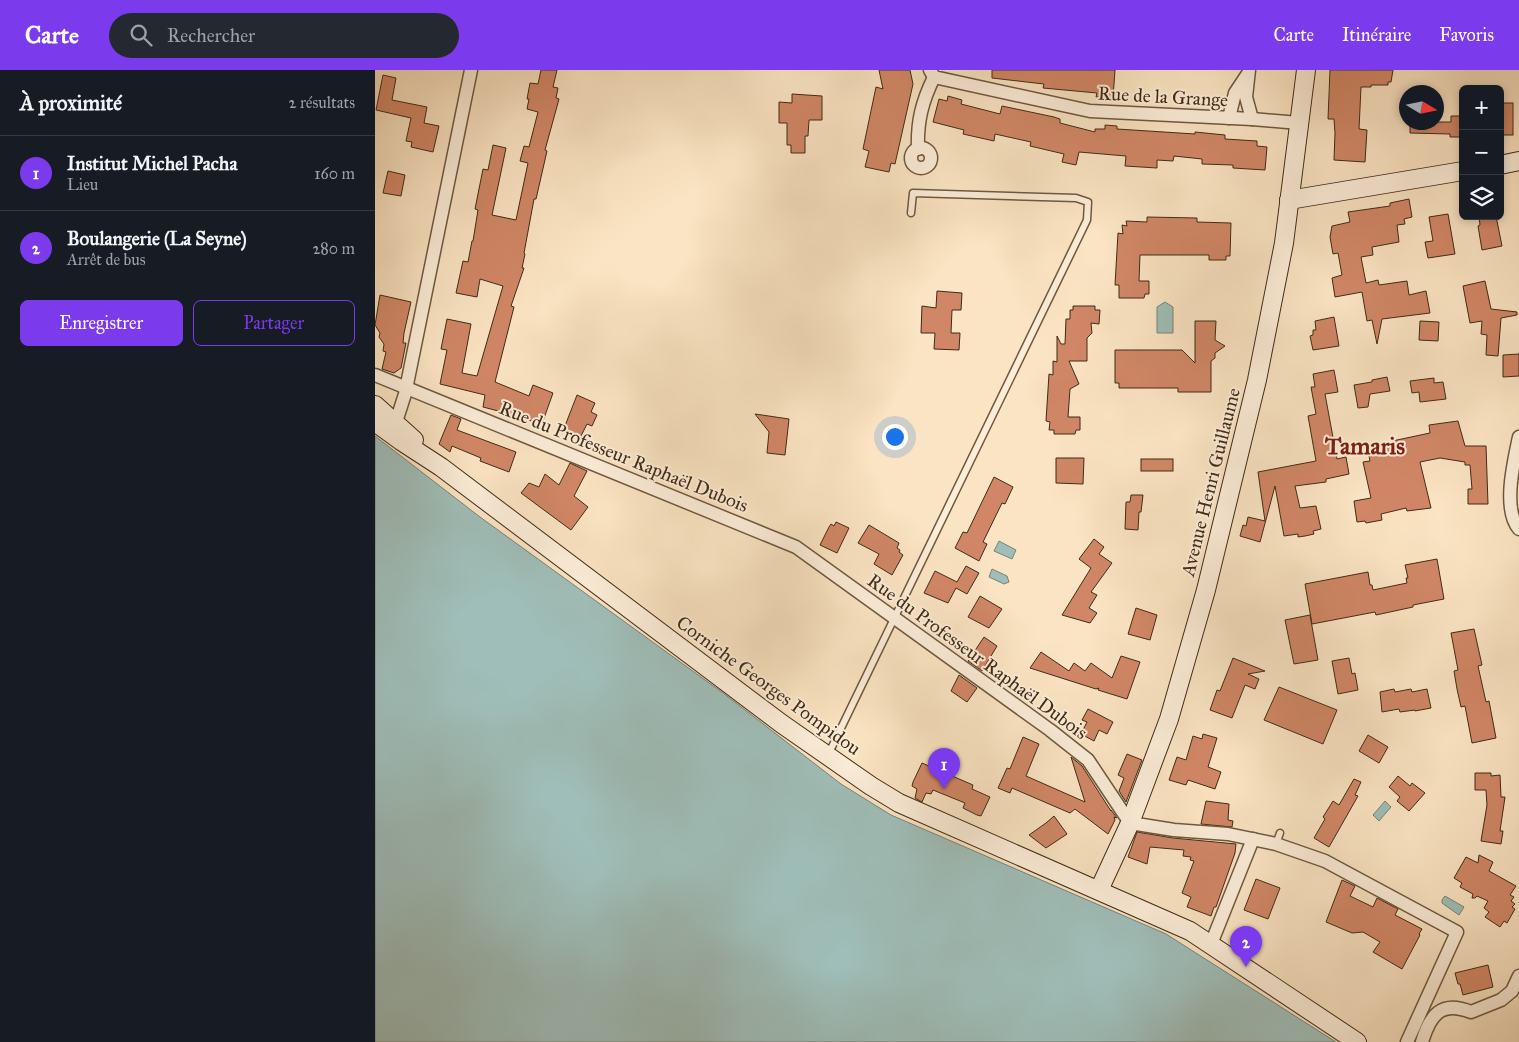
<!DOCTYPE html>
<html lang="fr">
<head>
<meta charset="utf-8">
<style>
  :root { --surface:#171b24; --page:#242831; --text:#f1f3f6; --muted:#9ea1a6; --line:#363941; --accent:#7c3aed }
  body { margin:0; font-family:"IM FELL Great Primer",serif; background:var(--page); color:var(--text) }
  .controls { position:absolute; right:15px; top:15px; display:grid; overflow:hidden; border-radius:8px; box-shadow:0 2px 8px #0003 }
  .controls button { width:45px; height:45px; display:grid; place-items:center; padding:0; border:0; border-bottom:1px solid var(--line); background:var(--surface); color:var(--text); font:25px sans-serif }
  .compass { position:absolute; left:1024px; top:15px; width:45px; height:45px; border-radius:50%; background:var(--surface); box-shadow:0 2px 8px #0003; rotate:100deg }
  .you { position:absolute; left:519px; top:366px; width:18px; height:18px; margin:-12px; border:4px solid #fff; border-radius:50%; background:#1a73e8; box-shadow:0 0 0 8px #1a73e833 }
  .badge { display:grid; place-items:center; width:32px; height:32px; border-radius:50%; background:var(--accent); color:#fff; font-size:16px; font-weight:700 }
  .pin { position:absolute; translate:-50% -41px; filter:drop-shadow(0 1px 2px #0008) }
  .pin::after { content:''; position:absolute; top:26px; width:18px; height:15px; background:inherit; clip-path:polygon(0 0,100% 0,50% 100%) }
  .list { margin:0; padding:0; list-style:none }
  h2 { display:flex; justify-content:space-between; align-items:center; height:65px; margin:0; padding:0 20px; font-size:21px }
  h2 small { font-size:16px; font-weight:400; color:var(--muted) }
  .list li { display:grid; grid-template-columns:32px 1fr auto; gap:15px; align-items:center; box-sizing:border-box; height:75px; padding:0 20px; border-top:1px solid var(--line) }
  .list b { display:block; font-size:19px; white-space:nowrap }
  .list p { margin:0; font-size:16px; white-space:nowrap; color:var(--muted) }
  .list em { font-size:16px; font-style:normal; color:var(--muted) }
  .actions { display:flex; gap:10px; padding:15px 20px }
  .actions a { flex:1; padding:11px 0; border:1px solid var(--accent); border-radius:8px; text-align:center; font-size:18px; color:var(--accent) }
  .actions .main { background:var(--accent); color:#fff }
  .icon { flex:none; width:28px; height:28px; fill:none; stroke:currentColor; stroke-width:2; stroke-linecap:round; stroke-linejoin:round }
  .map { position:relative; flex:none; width:1144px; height:972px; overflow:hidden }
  header { display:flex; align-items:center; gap:30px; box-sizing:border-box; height:70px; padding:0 25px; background:var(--accent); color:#fff }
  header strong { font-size:24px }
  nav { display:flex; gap:28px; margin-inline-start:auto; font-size:18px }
  .search { width:350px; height:45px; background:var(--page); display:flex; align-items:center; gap:12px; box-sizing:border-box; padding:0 18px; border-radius:28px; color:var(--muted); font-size:19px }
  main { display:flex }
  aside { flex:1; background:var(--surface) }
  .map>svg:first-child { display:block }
  .water { fill:#9fbeb9; stroke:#798377 }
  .building { fill:#d18767; stroke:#3f2b15 }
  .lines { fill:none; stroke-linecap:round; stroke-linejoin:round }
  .lane-casing { stroke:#6e5940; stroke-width:9 }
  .street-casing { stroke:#6e5940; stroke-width:15 }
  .secondary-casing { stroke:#3f2b15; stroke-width:20 }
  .lane { stroke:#fcedd8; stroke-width:6 }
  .street { stroke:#fcedd8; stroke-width:12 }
  .secondary { stroke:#fcedd8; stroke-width:18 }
  .labels { text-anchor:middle; stroke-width:4; stroke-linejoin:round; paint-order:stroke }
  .street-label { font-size:19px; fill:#3f2b15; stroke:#fcedd8 }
  .district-label { font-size:24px; font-weight:bold; fill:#7a1f14; stroke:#fcedd8 }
</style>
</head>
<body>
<header>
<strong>Carte</strong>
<div class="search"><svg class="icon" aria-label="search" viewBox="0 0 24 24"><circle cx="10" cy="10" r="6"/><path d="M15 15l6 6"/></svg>Rechercher</div>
<nav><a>Carte</a><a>Itinéraire</a><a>Favoris</a></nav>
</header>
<main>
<aside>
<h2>À proximité<small>2 résultats</small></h2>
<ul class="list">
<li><span class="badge">1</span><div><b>Institut Michel Pacha</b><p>Lieu</p></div><em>160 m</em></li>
<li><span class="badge">2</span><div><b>Boulangerie (La Seyne)</b><p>Arrêt de bus</p></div><em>280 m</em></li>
</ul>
<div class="actions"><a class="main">Enregistrer</a><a>Partager</a></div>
</aside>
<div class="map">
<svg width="1144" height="972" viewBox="0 0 1144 972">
  <rect width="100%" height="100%" fill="#fbe4c3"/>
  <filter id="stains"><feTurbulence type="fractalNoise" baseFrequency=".004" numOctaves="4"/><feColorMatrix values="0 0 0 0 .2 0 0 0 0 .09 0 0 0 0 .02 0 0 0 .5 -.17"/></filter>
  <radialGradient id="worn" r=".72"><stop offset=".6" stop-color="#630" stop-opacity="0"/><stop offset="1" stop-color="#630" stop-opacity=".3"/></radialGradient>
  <g class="water">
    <polygon points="790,232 798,237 798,263 782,263 782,237"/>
    <polygon points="0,366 105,447 348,623 466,714 516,745 791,864 961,972 0,972"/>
    <polygon points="624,471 641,480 637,489 619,481"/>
    <polygon points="617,499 632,506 634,512 629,514 614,507"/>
    <polygon points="1010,731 1016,737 1004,751 998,745"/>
    <polygon points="1070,826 1089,837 1084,845 1067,833 1067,830"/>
  </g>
  <g class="building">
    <polygon points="166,0 182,0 178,17 183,18 181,28 184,29 170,80 172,81 161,129 159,129 149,183 150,184 147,198 149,198 136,236 139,237 120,312 154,326 158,315 178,323 168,351 163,348 161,353 146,347 108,337 110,325 65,314 72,280 66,279 72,249 96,254 87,303 102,306 128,216 105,209 102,227 81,223 88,191 93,192 97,171 98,171 103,140 100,139 108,99 113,100 118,75 131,78 117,145 141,150 153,93 145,91 149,76 154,77 163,42 152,39 154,29 152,29 155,13 163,14"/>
    <polygon points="504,0 535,0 538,14 520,94 516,93 514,102 490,97 494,81 488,79 501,17 508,19"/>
    <polygon points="617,0 740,0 738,28 721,27 722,23 668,18 669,14 617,8"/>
    <polygon points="955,0 1018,0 1016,12 1013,12 1013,15 996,15 996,17 986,17 984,59 992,60 990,92 959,90 960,63 959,49 953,49"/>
    <polygon points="8,5 21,8 17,30 52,37 49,53 64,56 58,82 36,77 37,72 31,71 36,48 1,40"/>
    <polygon points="417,24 447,26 447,50 434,50 433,66 430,66 430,83 416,83 416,75 412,75 412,53 404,53 404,32 417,33"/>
    <polygon points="573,26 587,30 586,34 625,44 627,36 679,47 685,49 685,53 720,62 720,59 730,59 730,55 742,56 742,59 820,64 820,62 850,65 850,69 882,71 882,76 892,77 890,100 858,98 858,95 827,94 827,89 799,86 798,91 782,90 782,98 750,96 751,86 704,82 701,95 687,92 689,84 655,76 656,72 620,64 619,71 588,64 589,60 558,52 564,29 572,31"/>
    <rect x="1125" y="33" width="13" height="32"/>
    <polygon points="1076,46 1088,46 1088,67 1075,67 1075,64 1035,63 1035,52 1076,52"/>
    <polygon points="13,101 30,105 26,126 8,123"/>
    <polygon points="1034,129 1037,147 1029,149 1030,154 1022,155 1024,172 997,177 998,185 986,187 991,213 1003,210 1004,215 1032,211 1034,225 1051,221 1055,243 1007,249 1002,274 997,250 992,251 987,222 960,227 957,208 967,205 963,183 958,184 955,167 957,156 975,152 973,142 1015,136 1015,133"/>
    <polygon points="1073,144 1080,184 1053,188 1050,172 1058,171 1054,147"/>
    <polygon points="1104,146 1121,146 1127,176 1107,180 1103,156 1105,155"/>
    <polygon points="772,147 822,148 822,152 856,153 855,186 851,186 851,190 834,190 834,185 765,185 764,211 774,211 774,224 770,224 769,228 744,228 744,215 740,215 743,163 748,164 747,155 752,156 751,151 772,152"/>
    <polygon points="1110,211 1116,239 1142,242 1142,245 1126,248 1123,286 1111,285 1112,265 1106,264 1107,251 1095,253 1088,216"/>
    <polygon points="562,221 587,223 586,240 577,240 576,263 585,263 584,280 559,279 560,263 546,263 547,236 561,238"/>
    <polygon points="5,225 36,232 29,263 28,273 31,273 26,298 19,303 7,299 11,282 8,281 9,274 4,267 5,263 0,255"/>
    <polygon points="698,236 720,236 720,240 725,240 724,254 716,253 717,263 712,268 712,291 694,291 704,314 695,319 693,347 705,347 705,360 701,360 700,364 679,364 679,360 674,360 675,352 671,351 674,304 678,305 678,291 682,292 682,266 686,274 690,274 691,249 695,249 695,240 698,240"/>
    <polygon points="959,247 964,276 938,280 935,266 938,265 938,260 941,260 940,251"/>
    <polygon points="820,251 841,251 840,270 850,276 840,283 840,288 836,291 836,322 803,322 803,318 744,318 744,313 740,313 740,280 807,280 820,293"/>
    <polygon points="1045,251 1064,252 1063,271 1044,270"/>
    <polygon points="1144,284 1144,306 1128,307 1128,285"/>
    <polygon points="959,300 963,322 950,324 962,389 971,387 974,404 951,409 951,412 920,416 925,438 941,436 946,459 938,461 939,464 930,466 923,467 923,464 909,466 900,416 885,472 865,466 868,455 871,456 873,447 890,451 883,402 941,391 933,346 941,344 936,317 940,317 938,304"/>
    <polygon points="1012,307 1015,321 995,324 993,337 983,338 979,315 997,312 997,310"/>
    <polygon points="1059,308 1059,313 1068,312 1071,329 1045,332 1044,322 1037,323 1035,311"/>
    <polygon points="202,325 220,333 216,342 222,345 217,356 212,354 205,368 188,361"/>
    <polygon points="380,344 414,349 410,385 392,383 394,362"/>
    <polygon points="76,345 86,349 82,360 141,382 134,402 105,391 106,388 77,376 75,382 64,374"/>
    <polygon points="1083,351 1090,376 1111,376 1113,434 1093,434 1093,419 1097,419 1095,395 1090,395 1090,392 1065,388 1045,392 1056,438 1032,441 1031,438 1006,444 1007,450 991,453 990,451 982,452 979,431 996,428 988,392 995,391 993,381 1017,377 1016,371 1022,370 1055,363 1054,355"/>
    <polygon points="681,388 709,388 708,414 681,413"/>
    <rect x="766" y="389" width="32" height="12"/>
    <polygon points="195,393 212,401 199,426 213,437 196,460 146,423 154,413 164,417 170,404 184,415"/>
    <polygon points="619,407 638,417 630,434 627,433 608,472 612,474 604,491 580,478 588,462 592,463"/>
    <polygon points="756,425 768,425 766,442 764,442 763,460 750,459 751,432 755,432"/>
    <polygon points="461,452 474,458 462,483 445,475 454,457 456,454 459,456"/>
    <polygon points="494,455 524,473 522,478 525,480 524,482 528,485 517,505 499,494 504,484 483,473"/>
    <polygon points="719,469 729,477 724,484 737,493 716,522 722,525 714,538 722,543 715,553 687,545 716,498 704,489"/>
    <polygon points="1062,489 1069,529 1038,535 1038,537 1001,545 1000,542 937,554 930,514 993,502 995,515 997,515 998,520 1032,513 1031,508 1033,508 1030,495"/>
    <polygon points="591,496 604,503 592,524 581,518 573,533 549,523 560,501 582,512"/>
    <polygon points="605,526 627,539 614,558 593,547"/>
    <polygon points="761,538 782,545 775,570 753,564"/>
    <polygon points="935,545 943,590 919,594 910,550"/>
    <polygon points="1099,559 1107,595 1103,596 1111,632 1114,631 1121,668 1097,673 1090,636 1086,637 1082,619 1079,601 1083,600 1076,563"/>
    <polygon points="609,567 622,576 607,601 593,591"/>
    <polygon points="666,582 694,601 699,593 710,601 716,593 737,608 746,586 765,592 752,629 723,620 724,618 721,619 655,598"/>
    <polygon points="858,588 890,601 873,604 884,609 880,619 870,615 857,648 835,640 842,620 845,621"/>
    <polygon points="974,588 977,604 980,603 983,620 963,624 957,591"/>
    <polygon points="584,605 602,618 592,632 576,621"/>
    <polygon points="904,617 962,640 948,674 889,650"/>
    <polygon points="1019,619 1020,622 1036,619 1037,622 1052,619 1056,638 1040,641 1040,640 1025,642 1024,639 1007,642 1005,622"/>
    <polygon points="713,639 738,652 732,664 724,660 719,671 706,664 712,652 707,650"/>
    <polygon points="828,664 842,668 833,697 846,702 840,719 813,710 811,715 794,710 802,687 811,690 818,666 827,669"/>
    <polygon points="993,665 1013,677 1004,693 984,681"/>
    <polygon points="648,667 664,674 651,706 710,732 696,687 707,696 736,741 736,740 742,748 739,747 740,750 733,764 700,739 695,743 637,718 635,723 623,718 632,698 635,699"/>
    <polygon points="752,684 767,690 751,732 744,721 749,708 743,705"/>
    <polygon points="547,693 598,715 597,719 615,727 606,746 602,745 588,738 590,733 558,720 556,724 551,723 547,732 540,728 542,719 537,716 538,712"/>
    <polygon points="1100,703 1116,703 1116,706 1125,705 1126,727 1130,727 1125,761 1128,761 1126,774 1106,771 1112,735 1111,720 1100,720"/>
    <polygon points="1023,706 1035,716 1037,713 1050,723 1034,741 1022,731 1025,727 1014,717"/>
    <polygon points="979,709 986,712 980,725 983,726 954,777 939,768 950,749 948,747 958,731 964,735"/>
    <polygon points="831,731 854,734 853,750 858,751 857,757 826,754"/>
    <polygon points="679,746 692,764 671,778 654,765 671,753"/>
    <polygon points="762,762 798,768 861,774 860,783 841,837 839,837 836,846 812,837 816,827 807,823 819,791 815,790 816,787 808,786 809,780 775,777 772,794 753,787"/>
    <polygon points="1104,785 1118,792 1114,801 1141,816 1135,825 1139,827 1136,831 1140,834 1137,837 1140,839 1132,853 1129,851 1125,857 1110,847 1114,842 1109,838 1113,831 1102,826 1100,828 1097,828 1098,824 1085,817 1087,813 1079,808 1091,787 1103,793"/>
    <polygon points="881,809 905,818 893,849 869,840"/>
    <polygon points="967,810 980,816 975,826 998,837 1002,828 1023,839 1020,845 1047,859 1044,864 1045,865 1027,899 998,882 1005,872 988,862 977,863 951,852"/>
    <polygon points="1113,895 1118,917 1088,925 1085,914 1083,914 1080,903"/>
  </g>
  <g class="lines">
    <defs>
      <g id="lane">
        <polyline points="453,685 712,150 713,132 701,128 538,123 536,143"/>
        <polyline points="901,774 905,763"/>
      </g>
      <g id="street">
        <polyline points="555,0 559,7 715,41 877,49 924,53"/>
        <polyline points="874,0 871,27 877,49"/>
        <polyline points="854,48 860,23 872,5"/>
        <circle cx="546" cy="88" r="10"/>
        <path d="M 543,79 C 542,51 547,32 559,7"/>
        <polyline points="0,305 421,477 675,660 713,690 755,753 799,760 853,764 901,774 950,791 1082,862 1032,972"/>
        <polyline points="21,352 30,324 96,0"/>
        <path d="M 1144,367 C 1139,391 1127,439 1144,459"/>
        <polyline points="836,874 878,769"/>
        <path d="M 1047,972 C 1055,945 1066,930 1096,942 L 1126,930 L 1137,921 L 1144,906"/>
      </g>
      <g id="secondary">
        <polyline points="1125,95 1144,91"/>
        <polyline points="914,130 1088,101"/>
        <polyline points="0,335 39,370"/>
        <polyline points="0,352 26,371 66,397 407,654 496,716 524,733 815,861 982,972"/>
        <polyline points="724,820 755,753 794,649 831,520 882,310 909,173 931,0"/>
      </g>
    </defs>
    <use href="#lane" class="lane-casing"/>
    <use href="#street" class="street-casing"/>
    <use href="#secondary" class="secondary-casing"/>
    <use href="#lane" class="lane"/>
    <use href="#street" class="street"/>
    <use href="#secondary" class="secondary"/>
  </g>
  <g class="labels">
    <g class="street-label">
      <text transform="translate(788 26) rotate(3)" y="7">Rue de la Grange</text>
      <text transform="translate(249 386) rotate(22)" y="7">Rue du Professeur Raphaël Dubois</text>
      <text transform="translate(835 412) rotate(-76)" y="7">Avenue Henri Guillaume</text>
      <text transform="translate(603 586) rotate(36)" y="7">Rue du Professeur Raphaël Dubois</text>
      <text transform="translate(394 615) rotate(36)" y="7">Corniche Georges Pompidou</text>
    </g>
    <g class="district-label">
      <text x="990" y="384">Tamaris</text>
    </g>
  </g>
  <rect width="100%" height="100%" filter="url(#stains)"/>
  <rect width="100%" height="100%" fill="url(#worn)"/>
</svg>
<div class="controls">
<button>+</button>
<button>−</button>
<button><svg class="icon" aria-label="layers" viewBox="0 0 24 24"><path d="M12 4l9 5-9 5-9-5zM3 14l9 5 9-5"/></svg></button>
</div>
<svg class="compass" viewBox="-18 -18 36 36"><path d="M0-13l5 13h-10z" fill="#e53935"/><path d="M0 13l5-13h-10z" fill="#9ea1a6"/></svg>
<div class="you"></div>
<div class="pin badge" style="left:569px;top:719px">1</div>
<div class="pin badge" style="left:871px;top:897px">2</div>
</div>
</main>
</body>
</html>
